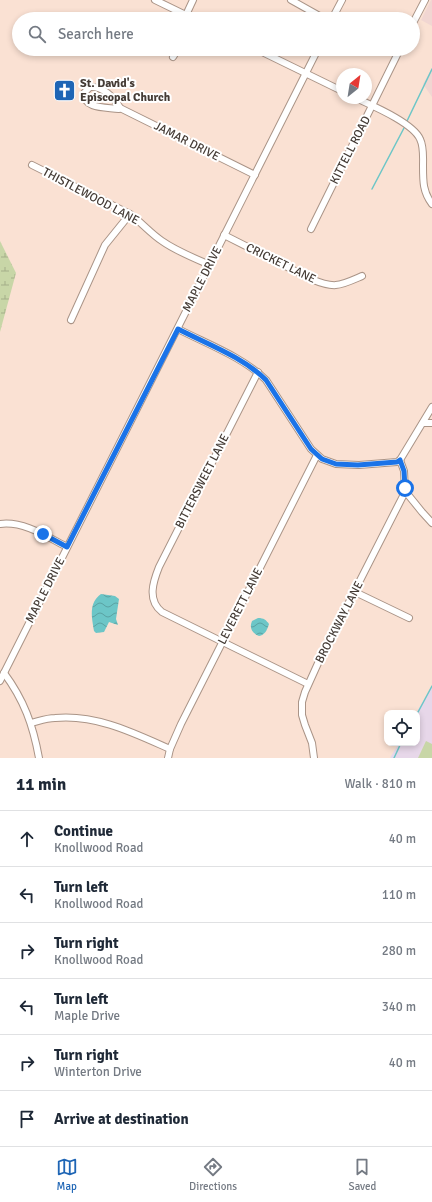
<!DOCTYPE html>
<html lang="en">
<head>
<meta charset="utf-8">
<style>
  :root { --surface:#fff; --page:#f6f6f7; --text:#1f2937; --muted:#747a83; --line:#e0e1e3; --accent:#1e65b5 }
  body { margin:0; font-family:Signika,sans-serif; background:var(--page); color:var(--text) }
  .controls { position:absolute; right:12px; bottom:12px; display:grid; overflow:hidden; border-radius:8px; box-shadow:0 2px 6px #0003 }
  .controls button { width:36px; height:36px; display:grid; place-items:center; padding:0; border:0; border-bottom:1px solid var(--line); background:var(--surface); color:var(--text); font:20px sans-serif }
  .compass { position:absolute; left:336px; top:68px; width:36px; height:36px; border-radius:50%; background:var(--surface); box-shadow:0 2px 6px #0003; rotate:30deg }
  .stop { position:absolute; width:12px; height:12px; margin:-9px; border:3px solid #1a73e8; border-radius:50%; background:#fff }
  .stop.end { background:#1a73e8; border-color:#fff; box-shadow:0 1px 4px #0008 }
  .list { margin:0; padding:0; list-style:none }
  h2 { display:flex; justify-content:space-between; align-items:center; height:52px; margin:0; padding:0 16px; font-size:17px }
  h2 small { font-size:13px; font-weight:400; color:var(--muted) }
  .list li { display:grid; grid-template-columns:26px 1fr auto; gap:12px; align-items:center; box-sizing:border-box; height:56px; padding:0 16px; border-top:1px solid var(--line) }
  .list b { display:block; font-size:15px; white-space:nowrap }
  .list p { margin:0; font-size:13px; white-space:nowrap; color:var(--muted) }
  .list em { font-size:13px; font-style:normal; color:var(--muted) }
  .icon { flex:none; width:22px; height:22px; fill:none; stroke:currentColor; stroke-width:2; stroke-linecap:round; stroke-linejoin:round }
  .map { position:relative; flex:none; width:432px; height:758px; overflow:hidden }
  .search { position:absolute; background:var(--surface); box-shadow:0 2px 6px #0003; left:12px; right:12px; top:12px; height:44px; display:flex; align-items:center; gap:10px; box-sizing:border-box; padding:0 14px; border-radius:22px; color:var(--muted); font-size:15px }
  .sheet { height:388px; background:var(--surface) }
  nav { display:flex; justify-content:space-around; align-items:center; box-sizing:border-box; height:56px; border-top:1px solid var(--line); background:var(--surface); font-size:11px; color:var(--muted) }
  nav a { display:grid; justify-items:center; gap:2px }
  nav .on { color:var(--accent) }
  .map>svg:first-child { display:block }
  .commercial { fill:#f1d6d2 }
  .education { fill:#e7d7e9 }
  .green { fill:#c8d6a7 }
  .wetland { fill:url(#wetland-marsh) }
  .water { fill:url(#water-waves) }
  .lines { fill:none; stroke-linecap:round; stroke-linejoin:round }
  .stream { stroke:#6cc6c7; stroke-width:1.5 }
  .minor-casing { stroke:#aa9487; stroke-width:8 }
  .minor { stroke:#fff; stroke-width:6 }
  .route { stroke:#1a73e8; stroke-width:5 }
  .labels { text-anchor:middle; stroke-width:4; stroke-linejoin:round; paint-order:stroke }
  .poi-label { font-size:12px; font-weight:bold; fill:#443b35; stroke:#fff; text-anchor:start }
  .street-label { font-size:12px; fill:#443b35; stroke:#fff }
</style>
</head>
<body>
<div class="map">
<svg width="432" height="758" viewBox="0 0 432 758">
  <defs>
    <pattern id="wetland-marsh" width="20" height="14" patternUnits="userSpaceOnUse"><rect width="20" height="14" fill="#c8d6a7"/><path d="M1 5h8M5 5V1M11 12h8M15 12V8" fill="none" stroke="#a4af89"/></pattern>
    <pattern id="water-waves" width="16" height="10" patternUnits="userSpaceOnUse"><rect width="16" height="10" fill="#6cc6c7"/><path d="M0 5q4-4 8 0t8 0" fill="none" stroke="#5aa2a2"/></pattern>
  </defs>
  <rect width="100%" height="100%" fill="#fae1d3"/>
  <g class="commercial">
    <polygon points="431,0 432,0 432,26 421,20"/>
    <polygon points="432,68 432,97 423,84"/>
  </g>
  <polygon class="education" points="432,686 432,758 390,758 399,743 417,743 416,713"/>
  <polygon class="green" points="426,741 432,744 432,758 418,758"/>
  <polygon class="wetland" points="0,241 16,273 0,332"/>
  <g class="water">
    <path d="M 101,594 L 115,596 L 119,599 L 116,619 L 118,625 L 109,622 L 104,632 L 96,633 L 94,631 C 92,618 88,603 101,594 Z"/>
    <path d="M 258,618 C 264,618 266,620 269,624 C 267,630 265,635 259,636 C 252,633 249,628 252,621 Z"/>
  </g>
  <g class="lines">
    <g class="stream">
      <polyline points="407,121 432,69"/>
      <polyline points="372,189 404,128"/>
      <polyline points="417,714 432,686"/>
      <polyline points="394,758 401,743"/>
    </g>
    <defs>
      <g id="minor">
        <polyline points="155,0 194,19"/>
        <polyline points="291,0 325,19"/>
        <polyline points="186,15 193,0"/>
        <polyline points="332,19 342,0"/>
        <polyline points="413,23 425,0"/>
        <polyline points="256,49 342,91"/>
        <polyline points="173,57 178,49"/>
        <path d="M 90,87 C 102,86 114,97 120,108 L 119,109 C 107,107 84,110 84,93 Z"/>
        <path d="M 356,98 C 373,106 413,123 420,139 C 424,147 423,158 423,166 C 423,182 423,192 432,204"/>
        <polyline points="120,108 255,175"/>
        <path d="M 32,165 L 130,214 C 141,222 150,233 162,241 C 176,251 194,258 210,265"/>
        <polyline points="311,229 400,49"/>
        <path d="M 224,235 L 311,279 C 335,289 339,286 362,276"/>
        <polyline points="71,320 105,245 130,214"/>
        <path d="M 178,329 C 207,344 243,357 266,380 L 311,449 L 322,459 L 336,464 L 359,465 L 397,462 L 400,460"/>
        <path d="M 258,372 L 159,567 C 153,582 147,600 162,612 L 308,684"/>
        <polyline points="423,423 432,423"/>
        <polyline points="400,460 404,471 405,491 422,512 432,523"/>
        <polyline points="400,460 432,407"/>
        <path d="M 0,524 C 24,521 46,536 67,547"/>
        <polyline points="355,592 409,618"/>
        <path d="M 4,673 C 24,700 33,725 39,758"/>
        <polyline points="0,681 318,49"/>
        <path d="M 31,723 C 39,721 47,718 55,718 C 96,714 134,733 170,749"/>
        <polyline points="168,758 170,749 181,724 317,455"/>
        <polyline points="314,758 312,743 305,725 302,715 302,702 305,692 319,661 403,496 405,491"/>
      </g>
    </defs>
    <use href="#minor" class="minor-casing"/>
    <use href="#minor" class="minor"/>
  </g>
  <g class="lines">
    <path class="route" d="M 43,534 L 67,547 L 178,329 C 207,344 243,357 266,380 L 311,449 L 322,459 L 336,464 L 358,465 L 397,462 L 400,460 L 404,471 L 405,488"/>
  </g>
  <defs>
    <symbol id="church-square" viewBox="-11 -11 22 22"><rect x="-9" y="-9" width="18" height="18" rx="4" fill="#1e65b5" stroke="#fff"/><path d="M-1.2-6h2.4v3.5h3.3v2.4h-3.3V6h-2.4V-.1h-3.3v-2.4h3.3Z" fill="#fff"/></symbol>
  </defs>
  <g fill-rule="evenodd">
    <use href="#church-square" x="52" y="78" width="25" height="25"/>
  </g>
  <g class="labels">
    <g class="poi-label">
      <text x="80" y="87">St. David's<tspan x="80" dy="14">Episcopal Church</tspan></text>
    </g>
    <g class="street-label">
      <text transform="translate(187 141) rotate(27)" y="4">JAMAR DRIVE</text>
      <text transform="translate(350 150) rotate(-63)" y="4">KITTELL ROAD</text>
      <text transform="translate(91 196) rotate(28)" y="4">THISTLEWOOD LANE</text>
      <text transform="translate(281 263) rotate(26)" y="4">CRICKET LANE</text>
      <text transform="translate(202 279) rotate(-63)" y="4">MAPLE DRIVE</text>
      <text transform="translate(202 481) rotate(-63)" y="4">BITTERSWEET LANE</text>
      <text transform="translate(45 590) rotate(-63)" y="4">MAPLE DRIVE</text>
      <text transform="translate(240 606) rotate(-63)" y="4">LEVERETT LANE</text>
      <text transform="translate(339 622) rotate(-63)" y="4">BROCKWAY LANE</text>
    </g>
  </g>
</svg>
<div class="controls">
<button><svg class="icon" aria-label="locate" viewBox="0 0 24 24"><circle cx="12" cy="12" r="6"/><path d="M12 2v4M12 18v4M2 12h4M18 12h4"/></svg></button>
</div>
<svg class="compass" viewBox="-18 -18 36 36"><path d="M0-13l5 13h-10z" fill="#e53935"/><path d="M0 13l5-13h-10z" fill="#747a83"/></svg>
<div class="stop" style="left:405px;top:488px"></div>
<div class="stop end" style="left:43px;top:534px"></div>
<div class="search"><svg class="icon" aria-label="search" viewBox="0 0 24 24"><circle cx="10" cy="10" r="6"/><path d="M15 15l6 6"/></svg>Search here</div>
</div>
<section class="sheet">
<h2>11 min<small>Walk · 810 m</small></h2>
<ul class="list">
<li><svg class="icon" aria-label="ahead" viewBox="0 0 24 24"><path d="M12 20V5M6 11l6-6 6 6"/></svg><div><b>Continue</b><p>Knollwood Road</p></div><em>40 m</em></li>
<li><svg class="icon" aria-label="left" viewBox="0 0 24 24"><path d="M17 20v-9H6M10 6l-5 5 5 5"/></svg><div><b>Turn left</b><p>Knollwood Road</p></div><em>110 m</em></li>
<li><svg class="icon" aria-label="right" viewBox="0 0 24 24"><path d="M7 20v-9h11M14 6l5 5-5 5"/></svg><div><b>Turn right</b><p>Knollwood Road</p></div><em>280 m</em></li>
<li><svg class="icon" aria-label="left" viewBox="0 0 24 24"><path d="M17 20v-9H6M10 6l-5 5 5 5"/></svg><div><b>Turn left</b><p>Maple Drive</p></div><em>340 m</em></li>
<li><svg class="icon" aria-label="right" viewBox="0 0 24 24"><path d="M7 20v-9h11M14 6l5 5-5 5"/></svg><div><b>Turn right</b><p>Winterton Drive</p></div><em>40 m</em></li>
<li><svg class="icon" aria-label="arrive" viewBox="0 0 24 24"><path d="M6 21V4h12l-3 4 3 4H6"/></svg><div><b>Arrive at destination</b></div></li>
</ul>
</section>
<nav>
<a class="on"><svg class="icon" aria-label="map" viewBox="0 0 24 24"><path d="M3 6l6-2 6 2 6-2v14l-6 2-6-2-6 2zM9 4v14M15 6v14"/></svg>Map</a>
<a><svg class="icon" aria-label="directions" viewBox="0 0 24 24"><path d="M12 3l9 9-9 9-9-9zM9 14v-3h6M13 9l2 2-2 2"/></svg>Directions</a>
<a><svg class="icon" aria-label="saved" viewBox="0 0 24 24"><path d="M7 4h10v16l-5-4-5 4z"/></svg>Saved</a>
</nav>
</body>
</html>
